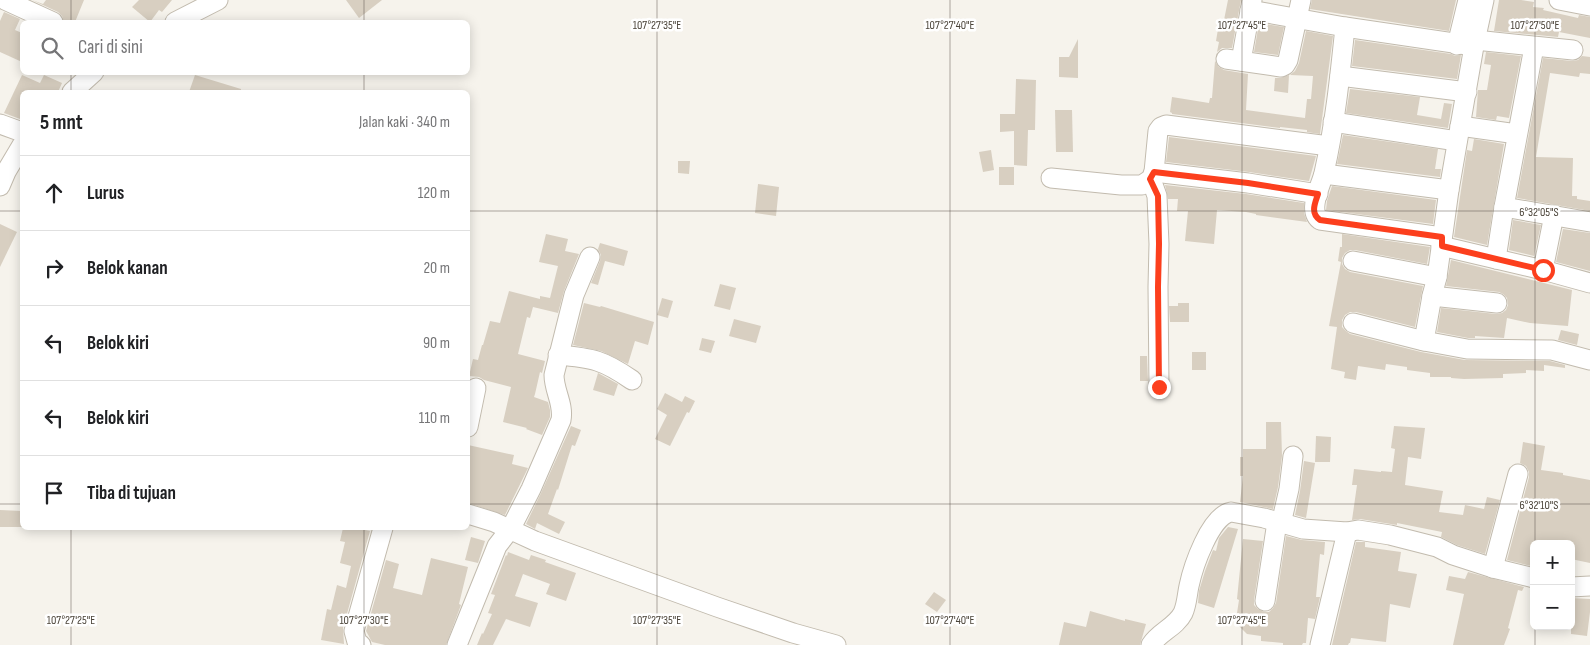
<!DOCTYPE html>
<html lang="id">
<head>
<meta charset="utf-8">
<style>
  :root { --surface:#fff; --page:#f6f6f6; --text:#202124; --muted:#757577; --line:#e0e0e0 }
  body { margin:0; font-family:"Sofia Sans Condensed",sans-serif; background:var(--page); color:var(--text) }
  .controls { position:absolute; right:15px; bottom:15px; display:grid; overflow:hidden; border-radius:8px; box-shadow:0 2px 12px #0003 }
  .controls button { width:45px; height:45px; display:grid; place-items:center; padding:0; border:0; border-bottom:1px solid var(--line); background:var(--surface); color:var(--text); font:25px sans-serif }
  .stop { position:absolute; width:15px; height:15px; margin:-11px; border:4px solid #fc3f1d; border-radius:50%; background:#fff }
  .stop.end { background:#fc3f1d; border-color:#fff; box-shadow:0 1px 5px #0008 }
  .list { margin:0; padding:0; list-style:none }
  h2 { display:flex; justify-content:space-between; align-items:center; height:65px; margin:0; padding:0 20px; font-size:21px }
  h2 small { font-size:16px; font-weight:400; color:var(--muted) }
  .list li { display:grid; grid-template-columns:32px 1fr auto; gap:15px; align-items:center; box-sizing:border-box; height:75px; padding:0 20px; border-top:1px solid var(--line) }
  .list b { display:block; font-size:19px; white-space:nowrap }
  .list em { font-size:16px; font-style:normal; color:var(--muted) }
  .icon { flex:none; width:28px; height:28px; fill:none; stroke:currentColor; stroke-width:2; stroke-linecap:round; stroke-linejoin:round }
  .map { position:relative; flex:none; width:1590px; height:645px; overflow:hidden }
  .search { position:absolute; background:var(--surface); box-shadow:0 2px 12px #0003; left:20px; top:20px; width:450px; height:55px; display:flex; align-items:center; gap:12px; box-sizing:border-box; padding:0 18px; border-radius:8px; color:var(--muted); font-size:19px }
  .panel { position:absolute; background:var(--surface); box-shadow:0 2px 12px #0003; left:20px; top:90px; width:450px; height:440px; border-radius:8px }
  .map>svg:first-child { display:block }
  .building { fill:#d8cfc1 }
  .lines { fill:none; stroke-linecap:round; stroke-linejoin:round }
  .minor-casing { stroke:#c2bbae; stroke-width:21 }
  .minor { stroke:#fff; stroke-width:19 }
  .route { stroke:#fc3f1d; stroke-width:6 }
  .ticks { fill:none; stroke:#4b4439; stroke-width:1; stroke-opacity:0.45 }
  .ticks-label { font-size:12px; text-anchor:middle; fill:#4b4439; stroke:#fff; stroke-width:5; stroke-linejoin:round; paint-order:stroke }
</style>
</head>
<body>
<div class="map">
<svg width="1590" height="645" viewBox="0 0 1590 645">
  <rect width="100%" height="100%" fill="#f6f3ec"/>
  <g class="building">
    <polygon points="32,0 43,4 46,0 84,0 75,22 64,22 62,16 58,12"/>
    <polygon points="139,0 172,0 162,12 159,10 150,22 132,7"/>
    <polygon points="346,0 382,0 359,18"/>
    <polygon points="1228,0 1241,0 1232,48 1222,48 1217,52 1219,42 1216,41 1218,29 1222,30"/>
    <polygon points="1312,0 1456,0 1449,31 1310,9"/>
    <polygon points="1499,0 1521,0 1534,2 1533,7 1544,8 1543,10 1578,18 1579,15 1590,17 1590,38 1559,32 1558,37 1494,31"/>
    <polygon points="4,12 20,19 15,30 22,33 22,62 0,52 0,21"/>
    <polygon points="1259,23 1284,27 1278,55 1254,52"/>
    <polygon points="1306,31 1333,36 1320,134 1307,132 1307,130 1280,127 1280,128 1172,114 1172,113 1170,112 1172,97 1209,103 1210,98 1212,98 1215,61 1219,67 1224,70 1248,74 1246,110 1305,118 1307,99 1311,99 1313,76 1290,75 1295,71 1299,63"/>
    <polygon points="1078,39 1078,78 1059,77 1059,57 1069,57"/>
    <polygon points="1355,40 1451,54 1455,56 1461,55 1457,79 1352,66"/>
    <polygon points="1486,52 1521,56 1509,118 1497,116 1496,120 1476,117 1478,90 1487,90 1491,65 1484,64"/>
    <polygon points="1582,56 1590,57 1590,74 1580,73 1579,77 1550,73 1536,157 1573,158 1572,196 1577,196 1577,199 1590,201 1590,211 1517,198 1543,58 1572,61 1578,60"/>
    <polygon points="22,75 40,83 44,75 62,83 58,92 59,92 22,92 22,114 20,119 4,113"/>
    <polygon points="195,75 241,89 241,92 189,92"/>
    <polygon points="1289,75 1288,93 1274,91 1275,78 1280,78"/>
    <polygon points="1016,79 1036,80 1035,130 1028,130 1027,166 1014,165 1014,131 1000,132 1000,114 1015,114"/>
    <polygon points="1350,89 1420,97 1417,115 1441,119 1444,103 1452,104 1448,128 1346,113"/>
    <polygon points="1055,110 1072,110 1073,152 1056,152"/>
    <polygon points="1343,135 1438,149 1435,169 1441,169 1440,177 1337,164"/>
    <polygon points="1169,137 1316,156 1309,181 1249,172 1166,162"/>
    <polygon points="1474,139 1504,144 1487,245 1454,237 1467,150 1472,151"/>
    <polygon points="991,150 994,170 983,172 979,152"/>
    <polygon points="678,161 690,161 689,174 678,173"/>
    <rect x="999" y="167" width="15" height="18"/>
    <polygon points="758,184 779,187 776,216 755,213"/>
    <polygon points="1165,185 1246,194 1304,203 1304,213 1307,222 1256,215 1256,214 1246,212 1217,210 1214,244 1185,241 1188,211 1177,211 1178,199 1168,199"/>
    <polygon points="1332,186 1436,200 1433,224 1326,210 1327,201"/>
    <polygon points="1513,220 1541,225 1534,256 1509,250"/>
    <polygon points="0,224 17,232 0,267"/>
    <polygon points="1563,229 1590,233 1590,271 1556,262"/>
    <polygon points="546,234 568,239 565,251 579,254 564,291 558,313 533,307 530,318 527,317 518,354 545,361 542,373 540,372 535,394 534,397 548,402 550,410 550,417 542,435 526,429 527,428 503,422 511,387 484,380 479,377 469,376 473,359 478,360 482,345 483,345 490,321 500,323 509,291 540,299 540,296 550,298 558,266 539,262"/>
    <polygon points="1342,234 1430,247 1427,264 1355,250 1350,250 1345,253 1342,258 1342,264 1345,269 1350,272 1423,286 1415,327 1356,312 1350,312 1345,315 1342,320 1342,327 1346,331 1350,334 1421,352 1465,360 1550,361 1565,365 1565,368 1544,365 1544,371 1526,370 1526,373 1503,374 1503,378 1464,379 1451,378 1451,377 1430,377 1430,373 1407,370 1407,367 1386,364 1385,370 1358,366 1356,380 1344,378 1345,372 1331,369 1337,327 1329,326 1341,262 1338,261 1340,247 1342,247"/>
    <polygon points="600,243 628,251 624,266 605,261 598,285 591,283 600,261 601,255 598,249"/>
    <polygon points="1451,260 1572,290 1568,326 1530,323 1507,318 1504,338 1475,336 1475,338 1468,338 1437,332 1441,308 1496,314 1502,313 1506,310 1508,305 1507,298 1503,294 1499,292 1446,286"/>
    <polygon points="720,284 736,288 730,310 714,306"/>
    <polygon points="662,298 673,301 668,318 657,315"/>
    <polygon points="584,303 600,307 601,306 654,322 648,345 635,341 628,364 601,351 573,345"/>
    <polygon points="1178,303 1189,303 1189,322 1170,322 1169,306 1178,306"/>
    <polygon points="734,319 761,326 756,343 729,336"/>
    <polygon points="1561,330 1579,334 1577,345 1558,340"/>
    <polygon points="702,338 715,341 711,353 699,350"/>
    <rect x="1192" y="352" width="14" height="18"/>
    <polygon points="1140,356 1147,356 1148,381 1140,381"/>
    <polygon points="598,373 618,384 614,396 593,390"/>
    <polygon points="665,393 682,402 685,396 695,401 689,413 687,412 670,446 655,439 667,415 657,409"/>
    <polygon points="1266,422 1281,422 1282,456 1278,487 1273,509 1240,502 1243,476 1240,476 1240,457 1243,457 1243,449 1266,449"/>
    <polygon points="571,426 581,430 575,446 572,445 558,490 557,489 548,514 565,522 559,534 537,523 535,529 526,524 541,493"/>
    <polygon points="1394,426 1425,428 1421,459 1408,457 1405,485 1443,491 1439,512 1463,515 1465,505 1484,509 1487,497 1500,500 1485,554 1457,545 1441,537 1442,532 1397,523 1397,525 1360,519 1352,520 1357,485 1352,485 1354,469 1381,472 1381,471 1392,472 1395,449 1391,448"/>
    <polygon points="1316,436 1331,437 1330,462 1315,462"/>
    <polygon points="1523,442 1545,446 1541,470 1563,473 1563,475 1590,480 1590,563 1571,559 1571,544 1534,544 1534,557 1531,566 1507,560 1529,477 1529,472 1526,466 1520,463"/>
    <polygon points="468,445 514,455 512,464 528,468 505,515 468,503"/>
    <polygon points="1304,461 1315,463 1306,518 1295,515 1300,491"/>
    <polygon points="0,510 22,511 22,527 0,527"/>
    <polygon points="1228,527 1238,529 1214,608 1198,603 1199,591 1205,571 1213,550 1216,551 1219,538"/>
    <polygon points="343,528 356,528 370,531 343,628 344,644 321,640 327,609 331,610 337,585 346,588 351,566 340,563 345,542 340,541"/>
    <polygon points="1286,536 1302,540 1325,542 1324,555 1320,554 1316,597 1320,597 1315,619 1308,618 1306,643 1303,643 1302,645 1283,645 1283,643 1261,641 1261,636 1247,634 1238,625 1239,613 1237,613 1239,600 1237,599 1243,539 1263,541 1254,600 1254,605 1258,609 1264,612 1269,612 1273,608 1276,603"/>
    <polygon points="471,537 485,541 478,563 465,560"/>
    <polygon points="1356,542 1365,542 1365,547 1401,552 1398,571 1417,574 1410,608 1390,604 1386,642 1351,638 1350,643 1349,643 1348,645 1332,645"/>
    <polygon points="508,552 529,560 531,555 546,560 545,562 576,573 566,601 546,594 550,584 523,574 515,596 538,603 530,627 506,619 493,645 477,645 482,633 483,634 492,614 488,613 495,595 491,594 506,555 507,556"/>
    <polygon points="431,558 468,567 459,604 461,605 446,645 385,645 372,642 366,631 386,560 399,564 393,588 422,595"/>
    <polygon points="1468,572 1524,587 1522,591 1518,590 1508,628 1510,629 1504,645 1453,645 1464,594 1446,590 1449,576 1465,579"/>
    <polygon points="934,592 946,600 937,612 925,604"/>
    <polygon points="1571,598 1590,599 1590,612 1587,636 1571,634"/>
    <polygon points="1090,611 1125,621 1125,619 1146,624 1140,645 1059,645 1064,622 1086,627"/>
  </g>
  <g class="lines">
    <defs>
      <g id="minor">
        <polyline points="5,0 53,22"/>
        <polyline points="1559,0 1590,6"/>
        <polyline points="1250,10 1345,27 1474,46"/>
        <polyline points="175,22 218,0"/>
        <path d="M 1345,27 C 1340,76 1335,125 1324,173 C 1321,186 1307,210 1320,220 L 1442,237"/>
        <polyline points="1475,40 1573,50"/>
        <polyline points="1457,45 1468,0"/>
        <polyline points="1226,59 1281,67 1285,65 1288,60 1301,0"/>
        <polyline points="1241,61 1252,0"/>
        <polyline points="1340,76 1467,92"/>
        <polyline points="72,92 94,72"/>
        <polyline points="1333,122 1457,141"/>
        <polyline points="0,124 22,132"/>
        <polyline points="1460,126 1517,134"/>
        <polyline points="1324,174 1449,190"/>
        <polyline points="1051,178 1121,185 1142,185 1151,179 1154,172"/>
        <polyline points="1151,179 1157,196 1159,244 1158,287 1159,387"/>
        <polyline points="0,186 6,172 22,145"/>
        <polyline points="1318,194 1248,183 1154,172 1158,131 1161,127 1166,125 1329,146"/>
        <polyline points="1504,207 1590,222"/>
        <polyline points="1441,246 1543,270 1590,283"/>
        <polyline points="1496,259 1504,207 1534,47"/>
        <polyline points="1353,261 1437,277"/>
        <polyline points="1543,270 1554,215"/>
        <polyline points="1432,296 1497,303"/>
        <polyline points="1353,323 1424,341 1467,349 1552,350 1590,360"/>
        <polyline points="1424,341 1432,296 1437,277 1449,190 1474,46 1484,0"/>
        <path d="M 558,355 C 593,358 603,360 632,380"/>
        <polyline points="468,427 476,388"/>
        <polyline points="468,514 494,522 535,541 717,607 793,633 836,645"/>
        <polyline points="1281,524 1289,489 1293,456"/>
        <polyline points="1493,568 1518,474"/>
        <polyline points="1571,587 1590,586"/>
        <polyline points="1265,601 1277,522"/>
        <polyline points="361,645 357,642 354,631 383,528"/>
        <path d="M 457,645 L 497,546 L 511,528 L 531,489 L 561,420 C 564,404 554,391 554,375 L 574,295 L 590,257"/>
        <path d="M 1151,645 C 1159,632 1176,627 1183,613 C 1187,604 1187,595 1189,586 C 1193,567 1210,516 1231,512 L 1264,518 L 1303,529 L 1347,532 L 1358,530 L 1390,535 L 1437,547 L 1453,555 L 1493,568 L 1534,578"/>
        <polyline points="1320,645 1347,532"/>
      </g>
    </defs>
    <use href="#minor" class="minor-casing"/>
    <use href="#minor" class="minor"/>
  </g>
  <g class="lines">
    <path class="route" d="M 1159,387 L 1158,287 L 1159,244 L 1158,196 L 1150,179 L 1154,172 L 1248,183 L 1318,194 C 1315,203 1310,213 1320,220 L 1442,237 L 1442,246 L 1543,270"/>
  </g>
  <path class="ticks" d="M 71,0 L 71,22M 364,0 L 364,22M 657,0 L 657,645M 950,0 L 950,645M 1242,0 L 1242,645M 1535,0 L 1535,544M 71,72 L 71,92M 364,72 L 364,92M 0,211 L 22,211M 468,211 L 1590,211M 0,504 L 22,504M 468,504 L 1590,504M 71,528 L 71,645M 364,528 L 364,645M 1535,626 L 1535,645"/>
  <g class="ticks-label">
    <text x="657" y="29">107°27'35"E</text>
    <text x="950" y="29">107°27'40"E</text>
    <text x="1242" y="29">107°27'45"E</text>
    <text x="1535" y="29">107°27'50"E</text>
    <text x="1539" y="216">6°32'05"S</text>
    <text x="1539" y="509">6°32'10"S</text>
    <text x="71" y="624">107°27'25"E</text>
    <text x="364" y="624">107°27'30"E</text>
    <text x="657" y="624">107°27'35"E</text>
    <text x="950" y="624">107°27'40"E</text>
    <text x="1242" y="624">107°27'45"E</text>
  </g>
</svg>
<div class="controls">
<button>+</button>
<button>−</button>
</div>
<div class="stop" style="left:1543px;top:270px"></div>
<div class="stop end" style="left:1159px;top:387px"></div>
<div class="search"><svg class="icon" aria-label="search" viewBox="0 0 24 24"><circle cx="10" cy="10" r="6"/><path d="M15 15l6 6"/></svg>Cari di sini</div>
<section class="panel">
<h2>5 mnt<small>Jalan kaki · 340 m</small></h2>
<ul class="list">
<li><svg class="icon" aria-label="ahead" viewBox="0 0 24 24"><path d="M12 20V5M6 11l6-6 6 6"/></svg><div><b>Lurus</b></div><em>120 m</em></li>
<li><svg class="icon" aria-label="right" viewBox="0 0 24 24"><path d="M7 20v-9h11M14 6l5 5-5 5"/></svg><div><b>Belok kanan</b></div><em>20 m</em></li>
<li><svg class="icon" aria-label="left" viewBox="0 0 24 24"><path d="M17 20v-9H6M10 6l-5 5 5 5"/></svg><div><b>Belok kiri</b></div><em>90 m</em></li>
<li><svg class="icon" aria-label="left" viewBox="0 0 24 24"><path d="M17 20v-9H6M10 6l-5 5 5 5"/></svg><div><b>Belok kiri</b></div><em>110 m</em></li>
<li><svg class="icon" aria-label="arrive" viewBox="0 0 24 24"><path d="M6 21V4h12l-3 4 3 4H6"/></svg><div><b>Tiba di tujuan</b></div></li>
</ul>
</section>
</div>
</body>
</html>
